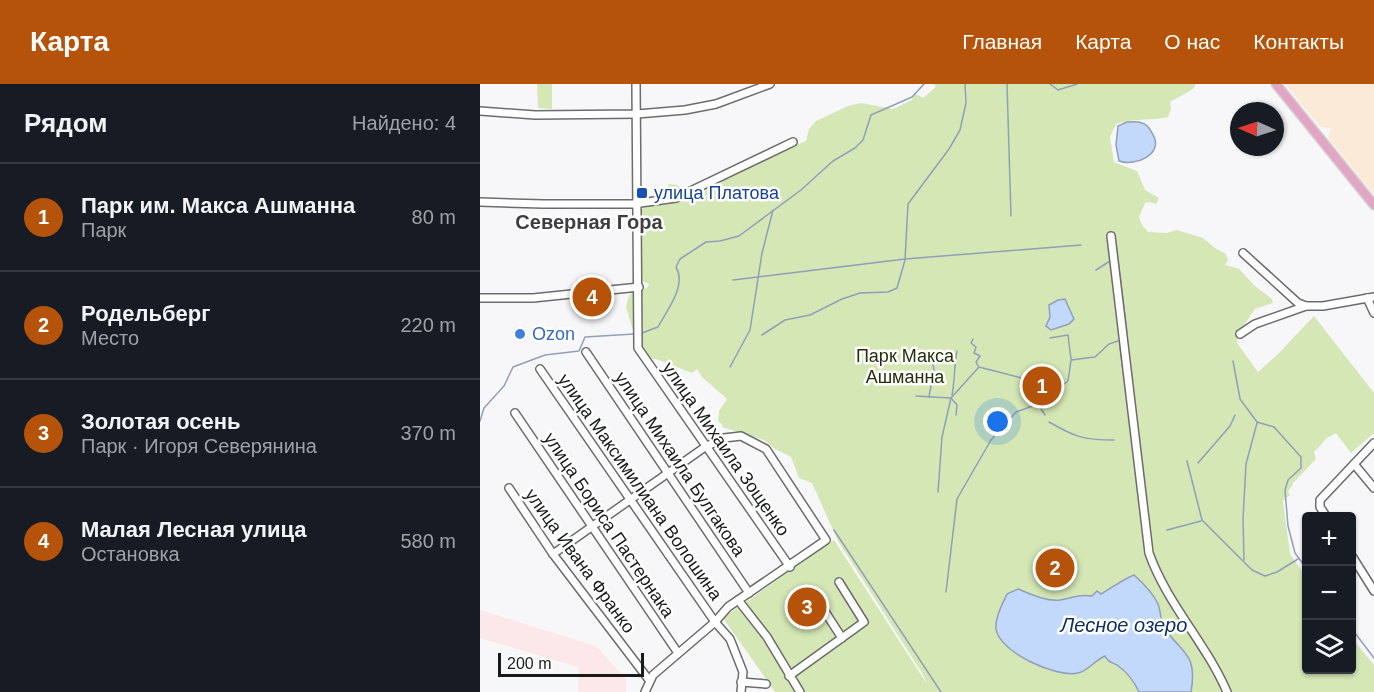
<!DOCTYPE html>
<html lang="ru">
<head>
<meta charset="utf-8">
<style>
  :root { --surface:#171b24; --page:#242831; --text:#f1f3f6; --muted:#9ea1a6; --line:#363941; --accent:#b45309 }
  body { margin:0; font-family:Arial,sans-serif; background:var(--page); color:var(--text) }
  .controls { position:absolute; right:18px; bottom:18px; display:grid; overflow:hidden; border-radius:6px; box-shadow:0 2px 4px #0004 }
  .controls button { width:54px; height:54px; display:grid; place-items:center; padding:0; border:0; border-bottom:2px solid var(--line); background:var(--surface); color:var(--text); font:30px sans-serif }
  .compass { position:absolute; left:750px; top:18px; width:54px; height:54px; border-radius:50%; background:var(--surface); box-shadow:0 2px 4px #0004; rotate:273deg }
  .scale { position:absolute; left:18px; bottom:15px; width:146px; box-sizing:border-box; padding-left:6px; border:3px solid #191a1a; border-top:0; font-size:16px; line-height:21px; white-space:nowrap; color:#191a1a; -webkit-text-stroke:4px #fff; paint-order:stroke }
  .you { position:absolute; left:518px; top:338px; width:21px; height:21px; margin:-15px; border:4px solid #fff; border-radius:50%; background:#1a73e8; box-shadow:0 0 0 9px #1a73e833 }
  .badge { display:grid; place-items:center; width:39px; height:39px; border-radius:50%; background:var(--accent); color:#fff; font-size:20px; font-weight:700 }
  .pin { position:absolute; translate:-50% -50%; border:3px solid #fff; box-shadow:0 2px 6px #0006 }
  .list { margin:0; padding:0; list-style:none }
  h2 { display:flex; justify-content:space-between; align-items:center; height:78px; margin:0; padding:0 24px; font-size:26px }
  h2 small { font-size:20px; font-weight:400; color:var(--muted) }
  .list li { display:grid; grid-template-columns:39px 1fr auto; gap:18px; align-items:center; box-sizing:border-box; height:108px; padding:0 24px; border-top:2px solid var(--line) }
  .list b { display:block; font-size:22px; white-space:nowrap }
  .list p { margin:0; font-size:20px; white-space:nowrap; color:var(--muted) }
  .list em { font-size:20px; font-style:normal; color:var(--muted) }
  .icon { flex:none; width:33px; height:33px; fill:none; stroke:currentColor; stroke-width:2; stroke-linecap:round; stroke-linejoin:round }
  .map { position:relative; flex:none; width:894px; height:608px; overflow:hidden }
  header { display:flex; align-items:center; gap:36px; box-sizing:border-box; height:84px; padding:0 30px; background:var(--accent); color:#fff }
  header strong { font-size:28px }
  nav { display:flex; gap:33px; margin-inline-start:auto; font-size:21px }
  main { display:flex }
  aside { flex:1; background:var(--surface) }
  .map>svg:first-child { display:block }
  .industrial { fill:#fde8e9 }
  .medical { fill:#fcead9 }
  .green { fill:#d5e7b5 }
  .water { fill:#c2d9fc; stroke:#8fa0b8; stroke-width:1.5 }
  .lines { fill:none; stroke-linecap:round; stroke-linejoin:round }
  .stream { stroke:#8fa0b8; stroke-width:1.5 }
  .minor-casing { stroke:#6c6c6e; stroke-width:10 }
  .major-casing { stroke:#d1d1d1; stroke-width:11 }
  .minor { stroke:#fff; stroke-width:7 }
  .major { stroke:#e2a5c4; stroke-width:8 }
  .transit-dot { fill:#1a4fb4; stroke:#fff; stroke-width:2 }
  .shop-dot { fill:#3f7fe0; stroke:#fff; stroke-width:2 }
  .labels { text-anchor:middle; stroke-width:5; stroke-linejoin:round; paint-order:stroke }
  .transit-label { font-size:18px; fill:#164399; stroke:#fff; text-anchor:start }
  .shop-label { font-size:18px; fill:#366cbe; stroke:#fff; text-anchor:start }
  .park-label { font-size:18px; fill:#25300b; stroke:#fff }
  .street-label { font-size:18px; fill:#191a1a; stroke:#fff }
  .neighbourhood-label { font-size:20px; font-weight:bold; fill:#3e3e3f; stroke:#fff }
  .water-label { font-size:20px; font-style:italic; fill:#0e2f62; stroke:#fff }
</style>
</head>
<body>
<header>
<strong>Карта</strong>
<nav><a>Главная</a><a>Карта</a><a>О нас</a><a>Контакты</a></nav>
</header>
<main>
<aside>
<h2>Рядом<small>Найдено: 4</small></h2>
<ul class="list">
<li><span class="badge">1</span><div><b>Парк им. Макса Ашманна</b><p>Парк</p></div><em>80 m</em></li>
<li><span class="badge">2</span><div><b>Родельберг</b><p>Место</p></div><em>220 m</em></li>
<li><span class="badge">3</span><div><b>Золотая осень</b><p>Парк · Игоря Северянина</p></div><em>370 m</em></li>
<li><span class="badge">4</span><div><b>Малая Лесная улица</b><p>Остановка</p></div><em>580 m</em></li>
</ul>
</aside>
<div class="map">
<svg width="894" height="608" viewBox="0 0 894 608">
  <rect width="100%" height="100%" fill="#f7f7f9"/>
  <polygon class="industrial" points="0,526 116,562 146,595 146,608 98,608 98,583 0,554"/>
  <polygon class="medical" points="805,0 894,0 894,111 848,54 851,44 840,43"/>
  <g class="green">
    <polygon points="57,0 72,0 72,25 58,24"/>
    <path d="M 454,0 L 716,0 L 713,5 L 690,18 L 691,25 L 688,33 C 669,37 653,34 636,40 L 630,53 L 634,78 L 657,87 L 665,106 L 679,114 L 676,120 L 669,118 L 665,119 L 659,133 L 662,141 L 668,148 L 687,149 L 697,146 L 723,154 L 735,164 L 746,170 L 748,176 L 745,181 L 759,185 L 775,202 L 792,215 L 793,219 L 775,225 L 758,250 L 757,259 L 778,288 L 799,269 L 834,232 L 894,309 L 894,349 L 871,369 L 856,349 L 847,354 L 834,368 L 836,375 L 814,398 L 808,408 L 810,411 L 803,417 L 810,470 L 826,493 L 826,586 L 872,586 L 872,554 L 894,581 L 894,608 L 295,608 L 243,534 L 354,456 L 447,600 L 442,589 L 358,457 L 332,399 L 319,394 L 311,373 L 295,365 L 284,356 L 242,343 L 242,340 L 238,337 L 239,327 L 247,315 L 222,293 L 217,285 L 212,289 L 176,275 L 168,275 L 160,270 L 146,223 L 148,214 L 152,207 L 167,204 L 169,200 L 162,197 L 161,126 C 171,117 182,113 189,100 L 197,101 L 203,106 L 212,103 L 237,104 L 241,99 L 238,91 C 264,80 287,63 315,55 L 318,60 L 326,57 L 329,45 L 336,37 L 368,22 L 381,19 L 413,25 L 432,16 L 434,9 L 443,14 L 456,3 Z"/>
  </g>
  <g class="water">
    <path d="M 647,38 C 651,38 658,37 662,39 C 666,40 670,45 672,49 C 686,70 655,83 639,77 L 636,61 L 638,42 Z"/>
    <polygon points="585,215 594,235 589,240 571,246 566,242 570,233 569,221 578,216"/>
    <path d="M 654,491 C 663,499 673,509 678,520 C 681,527 680,536 684,543 C 701,570 718,568 711,608 L 659,608 C 654,597 647,588 637,581 C 631,578 628,578 625,572 C 615,576 608,587 598,589 C 576,594 519,568 516,545 C 515,533 522,521 527,510 L 538,505 C 550,510 567,518 580,516 C 594,514 596,510 612,512 L 617,507 L 621,510 C 633,503 642,496 654,491 Z"/>
  </g>
  <g class="lines">
    <g class="stream">
      <polyline points="527,0 531,132"/>
      <polyline points="570,0 578,6 597,0"/>
      <polyline points="634,160 636,160 647,249"/>
      <polyline points="616,186 630,177 630,167"/>
      <polyline points="253,196 425,175 601,161"/>
      <path d="M 162,249 L 178,243 C 187,226 207,202 196,183 L 200,175 L 226,158 L 240,157 L 259,152 L 321,106 L 353,77 L 375,64 L 383,56 L 391,31 L 432,13 L 444,0"/>
      <polyline points="282,251 305,236 330,231 362,215 380,209 408,208 417,204 425,176 428,120 469,65 480,46 486,19 485,0"/>
      <polyline points="570,254 588,251 591,275"/>
      <polyline points="493,255 491,259 496,263 494,269 500,272 496,278 498,282"/>
      <polyline points="640,263 652,355"/>
      <polyline points="753,277 760,315 777,338 794,343 821,373 821,384 808,396 805,406 808,442 815,469 826,484"/>
      <polyline points="250,283 270,246 282,169 293,126"/>
      <path d="M 472,311 C 475,296 474,281 477,267"/>
      <polyline points="436,312 470,314"/>
      <polyline points="449,313 454,286 452,275"/>
      <polyline points="472,315 477,321 476,331"/>
      <polyline points="0,337 4,324 24,302 33,283 65,271 99,267 105,253 154,250"/>
      <path d="M 569,338 C 595,353 603,356 634,356"/>
      <polyline points="707,377 722,436 772,486 785,492 797,488 818,475"/>
      <polyline points="718,379 750,342 755,331"/>
      <polyline points="458,408 462,353 471,314 499,283 542,294 565,331"/>
      <polyline points="660,419 661,432"/>
      <polyline points="354,446 461,608"/>
      <polyline points="687,446 721,437"/>
      <polyline points="764,476 763,435 766,380 777,339"/>
      <polyline points="466,508 477,415 511,356 536,328 558,320 588,297 591,276 615,273 629,260 638,257"/>
      <polyline points="695,527 718,563"/>
      <polyline points="872,545 894,574"/>
    </g>
    <defs>
      <g id="minor">
        <polyline points="156,0 158,264 310,483"/>
        <polyline points="0,27 55,31 157,30 205,26 236,20 290,0"/>
        <polyline points="0,118 63,120 153,120 196,114 313,58"/>
        <path d="M 631,152 L 669,469 C 687,520 726,559 747,608"/>
        <polyline points="763,169 818,219 826,222"/>
        <polyline points="0,214 53,214 159,203"/>
        <polyline points="887,214 894,229"/>
        <polyline points="760,250 775,240 826,222 843,222 894,213"/>
        <polyline points="106,268 269,509"/>
        <polyline points="60,285 235,538 250,555 263,588 261,608"/>
        <polyline points="35,329 198,569"/>
        <polyline points="874,380 894,404"/>
        <polyline points="29,404 73,470 169,596"/>
        <polyline points="846,432 840,423 840,416 894,359"/>
        <polyline points="73,470 225,363 244,354 261,352 286,365 346,456 248,523 235,538 173,591 165,608"/>
        <polyline points="872,472 894,507"/>
        <polyline points="258,516 287,553 320,608"/>
        <polyline points="340,520 362,554"/>
        <polyline points="309,592 384,538 359,498"/>
        <polyline points="261,598 286,600"/>
      </g>
      <polyline id="major" points="796,0 894,121"/>
    </defs>
    <use href="#minor" class="minor-casing"/>
    <use href="#major" class="major-casing"/>
    <use href="#minor" class="minor"/>
    <use href="#major" class="major"/>
  </g>
  <rect class="transit-dot" x="156" y="103" width="12" height="12" rx="3"/>
  <circle class="shop-dot" cx="40" cy="250" r="6"/>
  <g class="labels">
    <g class="transit-label">
      <text x="174" y="115">улица Платова</text>
    </g>
    <g class="shop-label">
      <text x="52" y="256">Ozon</text>
    </g>
    <g class="park-label">
      <text x="425" y="278">Парк Макса<tspan x="425" dy="21">Ашманна</tspan></text>
    </g>
    <g class="street-label">
      <text transform="translate(246 365) rotate(55)" y="6">улица Михаила Зощенко</text>
      <text transform="translate(200 380) rotate(56)" y="6">улица Михаила Булгакова</text>
      <text transform="translate(160 403) rotate(55)" y="6">улица Максимилиана Волошина</text>
      <text transform="translate(129 441) rotate(56)" y="6">улица Бориса Пастернака</text>
      <text transform="translate(100 477) rotate(54)" y="6">улица Ивана Франко</text>
    </g>
    <g class="neighbourhood-label">
      <text x="109" y="145">Северная Гора</text>
    </g>
    <g class="water-label">
      <text x="644" y="548">Лесное озеро</text>
    </g>
  </g>
</svg>
<div class="controls">
<button>+</button>
<button>−</button>
<button><svg class="icon" aria-label="layers" viewBox="0 0 24 24"><path d="M12 4l9 5-9 5-9-5zM3 14l9 5 9-5"/></svg></button>
</div>
<svg class="compass" viewBox="-18 -18 36 36"><path d="M0-13l5 13h-10z" fill="#e53935"/><path d="M0 13l5-13h-10z" fill="#9ea1a6"/></svg>
<div class="scale">200 m</div>
<div class="you"></div>
<div class="pin badge" style="left:562px;top:302px">1</div>
<div class="pin badge" style="left:575px;top:484px">2</div>
<div class="pin badge" style="left:327px;top:523px">3</div>
<div class="pin badge" style="left:112px;top:213px">4</div>
</div>
</main>
</body>
</html>
